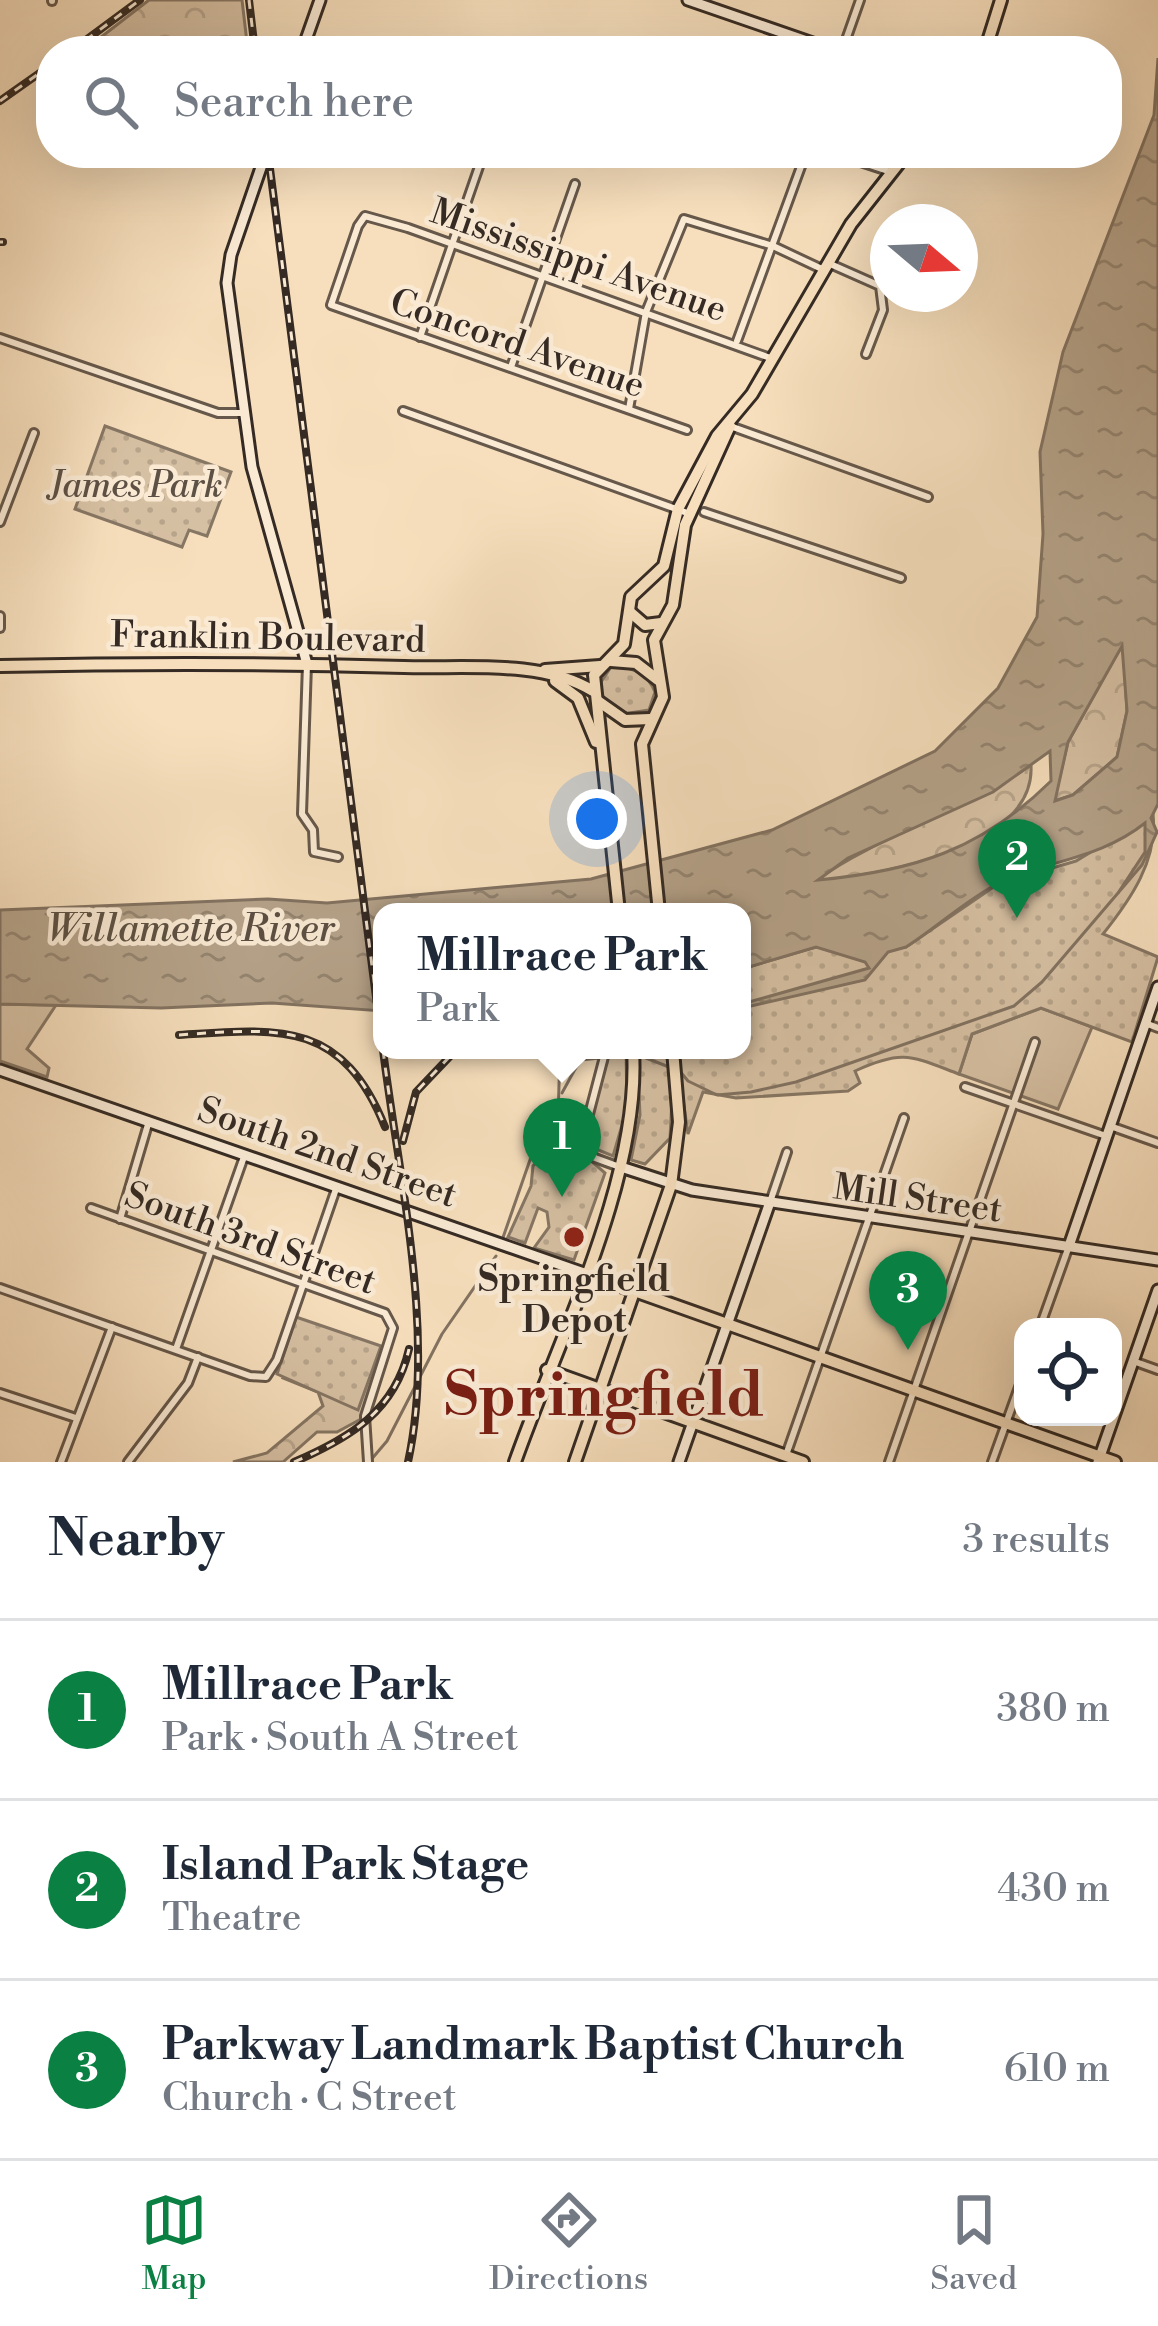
<!DOCTYPE html>
<html lang="en">
<head>
<meta charset="utf-8">
<style>
  :root { --surface:#fff; --page:#f6f6f7; --text:#1f2937; --muted:#747a83; --line:#e0e1e3; --accent:#0b8043 }
  body { margin:0; font-family:"Libre Bodoni",serif; background:var(--page); color:var(--text) }
  .controls { position:absolute; right:36px; bottom:36px; display:grid; overflow:hidden; border-radius:24px; box-shadow:0 12px 48px #0002 }
  .controls button { width:108px; height:108px; display:grid; place-items:center; padding:0; border:0; border-bottom:3px solid var(--line); background:var(--surface); color:var(--text); font:60px sans-serif }
  .compass { position:absolute; left:870px; top:204px; width:108px; height:108px; border-radius:50%; background:var(--surface); box-shadow:0 12px 48px #0002; rotate:109deg }
  .you { position:absolute; left:597px; top:819px; width:42px; height:42px; margin:-30px; border:9px solid #fff; border-radius:50%; background:#1a73e8; box-shadow:0 0 0 18px #1a73e833 }
  .badge { display:grid; place-items:center; width:78px; height:78px; border-radius:50%; background:var(--accent); color:#fff; font-size:39px; font-weight:700 }
  .pin { position:absolute; translate:-50% -99px; filter:drop-shadow(0 3px 6px #0008) }
  .pin::after { content:''; position:absolute; top:63px; width:42px; height:36px; background:inherit; clip-path:polygon(0 0,100% 0,50% 100%) }
  .popup { position:absolute; left:373px; top:903px; width:378px; height:156px; box-sizing:border-box; display:grid; place-content:center; border-radius:24px; background:var(--surface); filter:drop-shadow(0 3px 9px #0005); font-size:39px; white-space:nowrap; color:var(--muted) }
  .popup b { font-size:45px; color:var(--text) }
  .popup::after { content:''; position:absolute; left:50%; top:100%; margin-left:-24px; border:24px solid transparent; border-top-color:var(--surface) }
  .list { margin:0; padding:0; list-style:none }
  h2 { display:flex; justify-content:space-between; align-items:center; height:156px; margin:0; padding:0 48px; font-size:51px }
  h2 small { font-size:39px; font-weight:400; color:var(--muted) }
  .list li { display:grid; grid-template-columns:78px 1fr auto; gap:36px; align-items:center; box-sizing:border-box; height:180px; padding:0 48px; border-top:3px solid var(--line) }
  .list b { display:block; font-size:45px; white-space:nowrap }
  .list p { margin:0; font-size:39px; white-space:nowrap; color:var(--muted) }
  .list em { font-size:39px; font-style:normal; color:var(--muted) }
  .icon { flex:none; width:66px; height:66px; fill:none; stroke:currentColor; stroke-width:2; stroke-linecap:round; stroke-linejoin:round }
  .map { position:relative; flex:none; width:1158px; height:1462px; overflow:hidden }
  .search { position:absolute; background:var(--surface); box-shadow:0 12px 48px #0002; left:36px; right:36px; top:36px; height:132px; display:flex; align-items:center; gap:30px; box-sizing:border-box; padding:0 42px; border-radius:48px; color:var(--muted); font-size:45px }
  .sheet { height:696px; background:var(--surface) }
  nav { display:flex; justify-content:space-around; align-items:center; box-sizing:border-box; height:168px; border-top:3px solid var(--line); background:var(--surface); font-size:33px; color:var(--muted) }
  nav a { display:grid; justify-items:center; gap:6px }
  nav .on { color:var(--accent) }
  .map>svg:first-child { display:block }
  .grass { fill:#d6c0a3; stroke:#867664; stroke-width:3 }
  .forest { fill:url(#forest-crowns); stroke:#867664; stroke-width:3 }
  .park { fill:url(#park-dots); stroke:#867664; stroke-width:3 }
  .water { fill:url(#water-ripples); stroke:#827261; stroke-width:3; fill-rule:evenodd }
  .lines { fill:none; stroke-linecap:round; stroke-linejoin:round }
  .stream { stroke:#827261; stroke-width:3 }
  .street-casing { stroke:#66584a; stroke-width:12 }
  .secondary-casing { stroke:#352b24; stroke-width:15 }
  .primary-casing { stroke:#352b24; stroke-width:16 }
  .street { stroke:#faead4; stroke-width:6 }
  .secondary { stroke:#faead4; stroke-width:9 }
  .primary { stroke:#f7dfbd; stroke-width:10 }
  .rail-casing { stroke:#352b24; stroke-width:8 }
  .rail { stroke:#faead4; stroke-width:3; stroke-dasharray:9; stroke-linecap:butt }
  .poi-dot { fill:#8f2418; stroke:#faead4; stroke-width:4.5 }
  .labels { text-anchor:middle; stroke-width:9; stroke-linejoin:round; paint-order:stroke }
  .street-label { font-size:36px; fill:#352b24; stroke:#faead4 }
  .park-label { font-size:36px; font-style:italic; fill:#5d5044; stroke:#faead4 }
  .poi-label { font-size:36px; font-weight:bold; fill:#352b24; stroke:#faead4 }
  .water-label { font-size:39px; font-style:italic; fill:#5b4f42; stroke:#faead4 }
  .town-label { font-size:60px; font-weight:bold; fill:#7a1f14; stroke:#faead4 }
</style>
</head>
<body>
<div class="map">
<svg width="1158" height="1462" viewBox="0 0 1158 1462">
  <defs>
    <pattern id="forest-crowns" width="20" height="18" patternUnits="userSpaceOnUse" patternTransform="scale(3)"><rect width="20" height="18" fill="#d6c0a3"/><path d="M2 6a3 3 0 1 1 6 0M12 15a3 3 0 1 1 6 0" fill="none" stroke="#b8a58c"/></pattern>
    <pattern id="park-dots" width="8" height="8" patternUnits="userSpaceOnUse" patternTransform="scale(3)"><rect width="8" height="8" fill="#d6c0a3"/><path d="M2 2h.1M6 6h.1" fill="none" stroke="#b8a58c" stroke-width="1.8" stroke-linecap="round"/></pattern>
    <pattern id="water-ripples" width="26" height="14" patternUnits="userSpaceOnUse" patternTransform="scale(3)"><rect width="26" height="14" fill="#b5a289"/><path d="M2 4q2-2 4 0t4 0M15 11q2-2 4 0t4 0" fill="none" stroke="#948470"/></pattern>
  </defs>
  <rect width="100%" height="100%" fill="#f7dfbd"/>
  <filter id="stains"><feTurbulence type="fractalNoise" baseFrequency=".00167" numOctaves="4"/><feColorMatrix values="0 0 0 0 .2 0 0 0 0 .09 0 0 0 0 .02 0 0 0 .5 -.17"/></filter>
  <radialGradient id="worn" r=".72"><stop offset=".6" stop-color="#630" stop-opacity="0"/><stop offset="1" stop-color="#630" stop-opacity=".3"/></radialGradient>
  <g class="grass">
    <polygon points="0,1004 56,1005 27,1049 49,1068 47,1077 0,1061"/>
    <polygon points="1041,1008 1092,1027 1058,1109 959,1074 972,1034"/>
  </g>
  <g class="forest">
    <polygon points="149,0 242,0 248,51 83,51"/>
    <polygon points="1123,643 1127,711 1117,757 1073,795 1054,801 1068,742"/>
    <path d="M 1031,765 C 1036,850 876,875 815,881 C 883,833 963,813 1031,765 Z"/>
    <polygon points="312,1324 383,1352 361,1419 337,1432 317,1432 283,1462 233,1462 267,1453 323,1406 318,1392 283,1378"/>
  </g>
  <g class="park">
    <polygon points="105,426 231,472 207,536 189,530 182,547 75,509"/>
    <path d="M 611,667 C 630,666 647,671 655,692 L 649,710 L 623,714 L 604,700 L 599,685 Z"/>
    <path d="M 1153,814 C 1158,860 1131,899 1103,934 L 1158,957 L 1132,1042 L 1041,1008 L 972,1034 L 959,1074 C 911,1056 903,1049 855,1071 L 860,1083 L 848,1091 L 736,1098 L 703,1092 L 688,1134 L 683,1099 L 672,1099 L 670,1138 L 645,1164 L 631,1160 L 640,1115 L 637,1050 L 742,1050 L 742,969 L 816,947 L 906,947 L 998,884 L 1076,861 Z"/>
    <polygon points="566,1050 626,1050 627,1108 613,1156 591,1147 586,1134 608,1056 589,1052 574,1070 560,1065"/>
    <polygon points="570,1126 577,1129 581,1152 605,1173 574,1260 534,1248 549,1227 547,1212 538,1208 525,1243 508,1237 531,1186 533,1166"/>
    <polygon points="296,1317 381,1346 358,1410 277,1374"/>
  </g>
  <path class="water" d="M 1158,58 L 1158,804 L 1151,818 L 1157,832 L 1142,865 L 1118,893 L 1145,852 L 1145,823 C 1100,859 1048,860 999,883 C 967,899 936,928 906,947 L 888,952 L 865,980 L 742,1008 L 742,1004 L 869,968 L 865,962 L 816,947 L 742,969 L 742,912 L 382,912 L 382,1011 L 272,1003 L 161,1008 L 0,1004 L 0,910 L 268,899 L 327,903 L 591,879 L 772,830 L 935,751 L 998,688 L 1037,617 L 1043,534 L 1040,452 L 1063,352 L 1154,115 ZM 1122,646 L 1127,711 L 1117,757 L 1073,795 L 1055,801 L 1068,742 ZM 1050,751 L 1051,781 C 981,850 914,871 818,880 L 848,858 L 993,792 Z"/>
  <g class="lines">
    <g class="stream">
      <polyline points="646,1058 669,1067"/>
      <polyline points="679,1070 688,1081 717,1095 751,1092 796,1082 1014,1006 1042,982 1118,893"/>
      <polyline points="562,1093 580,1060 600,1058"/>
      <polyline points="499,1249 531,1157 558,1120 560,1050"/>
      <polyline points="370,1461 387,1441 442,1334 496,1256"/>
    </g>
    <defs>
      <g id="street">
        <polyline points="52,1 52,0"/>
        <polyline points="842,51 860,0"/>
        <polyline points="833,153 891,172"/>
        <polyline points="828,263 880,286 883,310 866,354"/>
        <polyline points="420,337 483,155"/>
        <polyline points="0,338 218,413 242,413"/>
        <polyline points="737,341 806,153"/>
        <polyline points="511,367 575,184"/>
        <polyline points="629,409 646,312 684,219 773,246 824,270"/>
        <polyline points="403,411 690,514"/>
        <polyline points="730,426 928,497"/>
        <polyline points="687,430 331,305 358,226 365,216 408,228 773,359"/>
        <polyline points="704,512 901,578"/>
        <polyline points="0,522 34,433"/>
        <polyline points="0,616 0,628"/>
        <polyline points="307,664 302,814 313,830 314,852 338,857"/>
        <polyline points="1145,1023 1158,1028"/>
        <polyline points="605,1053 582,1141 595,1158 617,1166"/>
        <polyline points="965,1087 1106,1136"/>
        <polyline points="1110,1126 1158,1143"/>
        <polyline points="770,1202 787,1152"/>
        <polyline points="91,1208 385,1313 393,1328 365,1416 368,1462"/>
        <polyline points="120,1219 149,1121"/>
        <polyline points="0,1288 250,1376 266,1377 277,1360 337,1186"/>
        <polyline points="1040,1327 1069,1246"/>
        <polyline points="176,1349 245,1154"/>
        <polyline points="1133,1361 1158,1370"/>
        <polyline points="0,1393 76,1418"/>
        <polyline points="786,1455 904,1118"/>
        <polyline points="61,1462 112,1327"/>
        <polyline points="128,1462 188,1383 198,1357"/>
        <polyline points="889,1462 1035,1042"/>
        <polyline points="992,1462 1023,1376"/>
      </g>
      <g id="secondary">
        <polyline points="688,0 836,51"/>
        <polyline points="302,51 320,0"/>
        <polyline points="266,153 231,255 227,283 252,467 307,664"/>
        <polyline points="0,1070 584,1273"/>
        <polyline points="621,1167 692,1190 1158,1260"/>
        <polyline points="1069,1246 1158,987"/>
        <polyline points="679,1462 770,1202"/>
        <polyline points="1098,1462 1158,1290"/>
      </g>
      <g id="primary">
        <polyline points="985,51 1001,0"/>
        <polyline points="630,612 645,625 661,623"/>
        <polyline points="611,661 636,663 658,680"/>
        <path d="M 0,666 C 135,663 269,663 404,667 C 463,669 541,659 593,691"/>
        <polyline points="545,670 600,666"/>
        <polyline points="555,681 578,698 596,742"/>
        <polyline points="598,701 625,720 650,719"/>
        <polyline points="619,912 594,675 624,644 631,597 664,566 678,509 717,436 752,394 851,224 907,153"/>
        <polyline points="659,912 642,744 663,697 654,640 673,605 685,525 730,426"/>
        <polyline points="584,1273 1115,1462"/>
        <polyline points="547,1370 803,1462"/>
        <path d="M 515,1462 C 558,1340 641,1178 633,1050"/>
        <polyline points="575,1462 671,1185 679,1122 673,1050"/>
      </g>
    </defs>
    <use href="#street" class="street-casing"/>
    <use href="#secondary" class="secondary-casing"/>
    <use href="#primary" class="primary-casing"/>
    <use href="#street" class="street"/>
    <use href="#secondary" class="secondary"/>
    <use href="#primary" class="primary"/>
    <defs>
      <g id="rail">
        <polyline points="249,0 255,51"/>
        <polyline points="71,51 140,0"/>
        <polyline points="0,101 51,65"/>
        <polyline points="268,153 382,1044"/>
        <polyline points="0,242 3,242"/>
        <path d="M 179,1035 C 279,1028 342,1020 385,1127"/>
        <path d="M 383,1050 C 399,1179 436,1334 408,1462"/>
        <polyline points="403,1141 416,1092 456,1050"/>
        <path d="M 294,1462 C 350,1438 395,1411 409,1349"/>
      </g>
    </defs>
    <use href="#rail" class="rail-casing"/>
    <use href="#rail" class="rail"/>
  </g>
  <circle class="poi-dot" cx="574" cy="1237" r="12"/>
  <g class="labels">
    <g class="street-label">
      <text transform="translate(579 259) rotate(19)" y="13">Mississippi Avenue</text>
      <text transform="translate(518 342) rotate(19)" y="13">Concord Avenue</text>
      <text transform="translate(268 636) rotate(1)" y="13">Franklin Boulevard</text>
      <text transform="translate(328 1151) rotate(19)" y="13">South 2nd Street</text>
      <text transform="translate(918 1197) rotate(8)" y="13">Mill Street</text>
      <text transform="translate(251 1237) rotate(20)" y="13">South 3rd Street</text>
    </g>
    <g class="park-label">
      <text x="136" y="497">James Park</text>
    </g>
    <g class="poi-label">
      <text x="574" y="1291">Springfield<tspan x="574" dy="41">Depot</tspan></text>
    </g>
    <g class="water-label">
      <text x="191" y="941">Willamette River</text>
    </g>
    <g class="town-label">
      <text x="604" y="1415">Springfield</text>
    </g>
  </g>
  <rect width="100%" height="100%" filter="url(#stains)"/>
  <rect width="100%" height="100%" fill="url(#worn)"/>
</svg>
<div class="controls">
<button><svg class="icon" aria-label="locate" viewBox="0 0 24 24"><circle cx="12" cy="12" r="6"/><path d="M12 2v4M12 18v4M2 12h4M18 12h4"/></svg></button>
</div>
<svg class="compass" viewBox="-18 -18 36 36"><path d="M0-13l5 13h-10z" fill="#e53935"/><path d="M0 13l5-13h-10z" fill="#747a83"/></svg>
<div class="you"></div>
<div class="pin badge" style="left:562px;top:1197px">1</div>
<div class="popup"><b>Millrace Park</b>Park</div>
<div class="pin badge" style="left:1017px;top:918px">2</div>
<div class="pin badge" style="left:908px;top:1350px">3</div>
<div class="search"><svg class="icon" aria-label="search" viewBox="0 0 24 24"><circle cx="10" cy="10" r="6"/><path d="M15 15l6 6"/></svg>Search here</div>
</div>
<section class="sheet">
<h2>Nearby<small>3 results</small></h2>
<ul class="list">
<li><span class="badge">1</span><div><b>Millrace Park</b><p>Park · South A Street</p></div><em>380 m</em></li>
<li><span class="badge">2</span><div><b>Island Park Stage</b><p>Theatre</p></div><em>430 m</em></li>
<li><span class="badge">3</span><div><b>Parkway Landmark Baptist Church</b><p>Church · C Street</p></div><em>610 m</em></li>
</ul>
</section>
<nav>
<a class="on"><svg class="icon" aria-label="map" viewBox="0 0 24 24"><path d="M3 6l6-2 6 2 6-2v14l-6 2-6-2-6 2zM9 4v14M15 6v14"/></svg>Map</a>
<a><svg class="icon" aria-label="directions" viewBox="0 0 24 24"><path d="M12 3l9 9-9 9-9-9zM9 14v-3h6M13 9l2 2-2 2"/></svg>Directions</a>
<a><svg class="icon" aria-label="saved" viewBox="0 0 24 24"><path d="M7 4h10v16l-5-4-5 4z"/></svg>Saved</a>
</nav>
</body>
</html>
